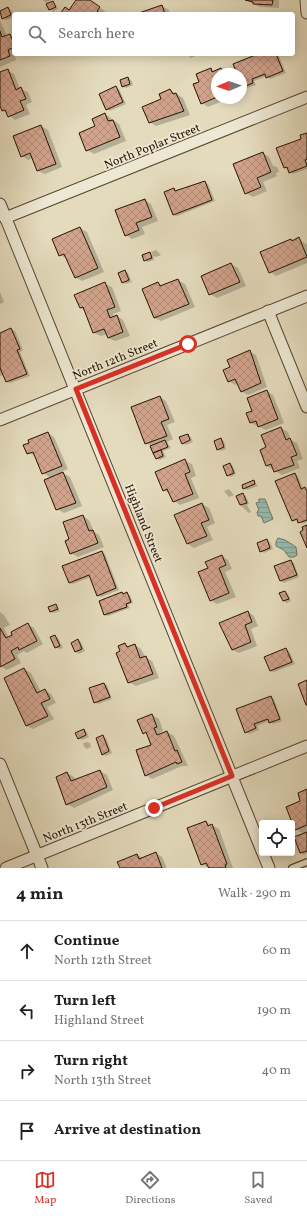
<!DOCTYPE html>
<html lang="en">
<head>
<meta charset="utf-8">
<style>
  :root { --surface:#fff; --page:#f6f6f6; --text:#202124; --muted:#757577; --line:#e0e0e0; --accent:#d93025 }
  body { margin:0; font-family:Vollkorn,serif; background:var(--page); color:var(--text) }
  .controls { position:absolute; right:12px; bottom:12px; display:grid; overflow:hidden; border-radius:4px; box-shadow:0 2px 10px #0003 }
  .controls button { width:36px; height:36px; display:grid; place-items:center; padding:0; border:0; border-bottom:1px solid var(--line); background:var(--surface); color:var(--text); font:20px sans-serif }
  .compass { position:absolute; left:211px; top:68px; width:36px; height:36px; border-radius:50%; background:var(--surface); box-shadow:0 2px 10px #0003; rotate:268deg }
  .stop { position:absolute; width:12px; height:12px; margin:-9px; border:3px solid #d93025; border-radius:50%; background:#fff }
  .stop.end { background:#d93025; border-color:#fff; box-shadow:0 1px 4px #0008 }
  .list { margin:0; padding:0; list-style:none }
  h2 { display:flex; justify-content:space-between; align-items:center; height:52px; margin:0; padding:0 16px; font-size:17px }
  h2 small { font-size:13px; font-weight:400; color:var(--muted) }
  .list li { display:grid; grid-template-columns:26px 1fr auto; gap:12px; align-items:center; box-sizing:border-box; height:60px; padding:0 16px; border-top:1px solid var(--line) }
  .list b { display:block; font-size:15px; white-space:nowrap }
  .list p { margin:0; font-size:13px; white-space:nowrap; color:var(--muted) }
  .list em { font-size:13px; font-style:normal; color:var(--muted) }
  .icon { flex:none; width:22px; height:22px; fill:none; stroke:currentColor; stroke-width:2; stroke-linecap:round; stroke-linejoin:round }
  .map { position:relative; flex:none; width:307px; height:868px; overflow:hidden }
  .search { position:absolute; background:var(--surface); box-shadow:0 2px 10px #0003; left:12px; right:12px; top:12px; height:44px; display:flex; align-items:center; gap:10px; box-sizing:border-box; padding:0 14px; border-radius:4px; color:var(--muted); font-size:15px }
  .sheet { height:292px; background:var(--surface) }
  nav { display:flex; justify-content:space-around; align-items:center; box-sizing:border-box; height:56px; border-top:1px solid var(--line); background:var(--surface); font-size:11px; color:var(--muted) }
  nav a { display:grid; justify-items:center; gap:2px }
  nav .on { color:var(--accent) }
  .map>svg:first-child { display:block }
  .water { fill:url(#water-rules); stroke:#6a7768 }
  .shadow { fill:#0003 }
  .building { fill:url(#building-cross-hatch); stroke:#281200 }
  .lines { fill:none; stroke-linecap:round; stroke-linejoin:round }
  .service-casing { stroke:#57442f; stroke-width:8 }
  .minor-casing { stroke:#57442f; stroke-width:13 }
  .service { stroke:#ede8d4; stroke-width:5.5 }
  .minor { stroke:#ede8d4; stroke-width:11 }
  .route { stroke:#d93025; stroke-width:5 }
  .labels { text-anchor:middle; stroke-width:3.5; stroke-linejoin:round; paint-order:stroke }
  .street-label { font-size:12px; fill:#281200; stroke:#ede8d4 }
</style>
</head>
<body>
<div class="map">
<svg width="307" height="868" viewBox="0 0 307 868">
  <defs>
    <pattern id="water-rules" width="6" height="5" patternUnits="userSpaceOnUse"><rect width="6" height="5" fill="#96bbae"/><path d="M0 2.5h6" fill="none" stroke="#81a094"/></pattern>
    <pattern id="building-cross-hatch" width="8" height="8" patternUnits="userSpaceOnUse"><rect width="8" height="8" fill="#d2a48d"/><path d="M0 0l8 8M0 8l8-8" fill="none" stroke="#b48c78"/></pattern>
  </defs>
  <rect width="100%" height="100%" fill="#e4dbbd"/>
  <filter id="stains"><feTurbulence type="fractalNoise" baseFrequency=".005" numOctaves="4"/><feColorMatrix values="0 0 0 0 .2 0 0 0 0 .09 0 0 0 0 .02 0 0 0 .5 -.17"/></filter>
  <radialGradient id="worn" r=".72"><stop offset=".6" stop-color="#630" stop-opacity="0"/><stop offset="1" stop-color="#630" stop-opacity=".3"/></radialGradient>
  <g class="water">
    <polygon points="259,499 265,499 273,519 264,523 261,516 258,516 257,512 259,510 256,503 259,502"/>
    <polygon points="278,538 285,540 296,547 297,555 294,557 289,557 284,550 276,546 276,542"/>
  </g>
  <g class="shadow">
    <polygon points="43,0 51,0 46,3"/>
    <polygon points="77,0 89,0 106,12 105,14 61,14 70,11"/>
    <polygon points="246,0 279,0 279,8 260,7"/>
    <polygon points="53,2 58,9 53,11 49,9"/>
    <polygon points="162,6 169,10 170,14 140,14"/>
    <polygon points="8,8 11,10 14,17 6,20 3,18 0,12"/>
    <polygon points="0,20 7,36 10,35 14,37 14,53 16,60 0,67"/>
    <polygon points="187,54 197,54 197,55 191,58"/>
    <polygon points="261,54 278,54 286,73 270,79 267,76 254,81 256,85 247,88 244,87 241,80 241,74 238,74"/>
    <polygon points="211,69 215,72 221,69 228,73 217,74 217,98 230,98 208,107 202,103 201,82"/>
    <polygon points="7,70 14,74 20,89 28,92 32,102 26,105 30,114 15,120 3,110 0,103 0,73"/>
    <polygon points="127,78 131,80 133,85 126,88 123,86"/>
    <polygon points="116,88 119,89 126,104 110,111 107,109"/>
    <polygon points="170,90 183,98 190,115 156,126 150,122 162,99"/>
    <polygon points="105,114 119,124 126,141 94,154 87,150 96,127"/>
    <polygon points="41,126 48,130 62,167 45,174 38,171 33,158 28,160 22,156"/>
    <polygon points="307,134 307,169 293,174 285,167"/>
    <polygon points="263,153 269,157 273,166 277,167 279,172 276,173 277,176 263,182 267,191 253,197 246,193"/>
    <polygon points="204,182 208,184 215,201 177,216 174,215 174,189 176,191"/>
    <polygon points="144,200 151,204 158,221 142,227 145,234 132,239 126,235"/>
    <polygon points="80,228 87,232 104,272 82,281 75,277 68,259 60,255"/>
    <polygon points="299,239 307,245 307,263 276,276 270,272 291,240 293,241"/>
    <polygon points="156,250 161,255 156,257 153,256 154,260 148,262 145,260 149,254 153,255 151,252"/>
    <polygon points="231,264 238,268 246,286 217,298 210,294"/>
    <polygon points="125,271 128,273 132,282 126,284 123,282"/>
    <polygon points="178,280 185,284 195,307 161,321 154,318 158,283 163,286"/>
    <polygon points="105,284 112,287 121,311 113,314 114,317 117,316 123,320 130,336 115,341 108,338 107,334 101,336 94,333 85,310 80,308"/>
    <polygon points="0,292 4,302 0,304"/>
    <polygon points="11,329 15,331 23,350 20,352 30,376 10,383 7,381 4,375 0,376 0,334"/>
    <polygon points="250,352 256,355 267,387 248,395 241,391 238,384 235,385 229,381 231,367"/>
    <polygon points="267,391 273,395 284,423 266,430 251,423 248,413 253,411"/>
    <polygon points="160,397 166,401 175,422 167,425 173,439 167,442 171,448 163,451 166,457 160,460 156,458 151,446 146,443"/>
    <polygon points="281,428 288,432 291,440 297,443 303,459 297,461 300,468 282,475 267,466 261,450 267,448"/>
    <polygon points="48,433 54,437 68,469 61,472 70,477 82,506 64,513 57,509 51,478 43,473 36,456 28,453 30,444"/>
    <polygon points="188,435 191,437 193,442 186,445 182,443"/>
    <polygon points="221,439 224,441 226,449 221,451 217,449"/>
    <polygon points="185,461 192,464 196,476 191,478 199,498 180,505 174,501 170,494 163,490"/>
    <polygon points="230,464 233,466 236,474 231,477 228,475"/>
    <polygon points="295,474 298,476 303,489 307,489 307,522 302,524 299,521 293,520"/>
    <polygon points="254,481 258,486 247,490 244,488"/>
    <polygon points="229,489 234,495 229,497 224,491"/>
    <polygon points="243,495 246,496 249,504 247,505 251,512 249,513 240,505"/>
    <polygon points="202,504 209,508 215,523 207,527 213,540 194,548 188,544"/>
    <polygon points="83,516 89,520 94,532 99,535 104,547 78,557 71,553 71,540"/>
    <polygon points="266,540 270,542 273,549 264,553 261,551"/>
    <polygon points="102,552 105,554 119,590 101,597 98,595 91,577 73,584 70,583"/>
    <polygon points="222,556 228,560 232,569 225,572 236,597 217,604 210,600 209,569"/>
    <polygon points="291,561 294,563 299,577 284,583 281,581 276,567"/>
    <polygon points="285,592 288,594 291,601 287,603 284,601"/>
    <polygon points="122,593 130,595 133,603 128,605 130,608 108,616 105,615"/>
    <polygon points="56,605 60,611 54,613 51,612"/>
    <polygon points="0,612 4,615 10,625 4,628 9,638 28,625 34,628 43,644 27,653 24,651 17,655 21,663 7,670 0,666"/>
    <polygon points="248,612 254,616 258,626 251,629 257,646 239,653 232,650"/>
    <polygon points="55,636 58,638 63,648 59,649 56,647"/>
    <polygon points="78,640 81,642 85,651 79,654 76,652 72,643"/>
    <polygon points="125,645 130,647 135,645 141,649 145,657 152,661 159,678 136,686 129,682 121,652"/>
    <polygon points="286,649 289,651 295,664 274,672 271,671"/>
    <polygon points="24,669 31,673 41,692 45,690 51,694 56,703 47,707 54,719 33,729 27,726 5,678"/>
    <polygon points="104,684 107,685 112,699 98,704 95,702"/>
    <polygon points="271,697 274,699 282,721 273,724 269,721 257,726 259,730 249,734 246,732"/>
    <polygon points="152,715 159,719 163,731 160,732 161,734 167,732 174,736 188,766 182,766 152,779 146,775 152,746 148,735 144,733"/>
    <polygon points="84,730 87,732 89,737 82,740 79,738"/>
    <polygon points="103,737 106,738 112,753 106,756 103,754"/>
    <polygon points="87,742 90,743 91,747 87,749 84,747 83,743"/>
    <polygon points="100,771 107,775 113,790 74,808 67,804 67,773 74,777 76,781"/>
    <polygon points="307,791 307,853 304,855 301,853 295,838 304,834 296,829 302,801"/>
    <polygon points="206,822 219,829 233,868 208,868 202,864 188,829"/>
    <polygon points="156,853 162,857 167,868 121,868 137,855 143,858"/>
  </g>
  <g class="building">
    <polygon points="76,0 90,0 100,7 97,11 101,14 60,14 65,7 69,10"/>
    <polygon points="245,0 273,0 272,5 253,4 253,2"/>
    <polygon points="53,1 56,7 49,10 46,4"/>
    <polygon points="162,5 165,14 136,14"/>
    <polygon points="8,7 11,15 2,19 0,11"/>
    <polygon points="0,31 2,37 10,34 14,44 14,47 8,50 10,56 0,60"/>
    <polygon points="258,54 276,54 283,71 266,78 265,74 252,79 253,83 243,87 241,74 237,74 233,64"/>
    <polygon points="211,68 212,72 221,68 223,74 217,74 217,97 201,104 193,84 199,82 196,74"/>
    <polygon points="8,69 16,90 21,87 26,99 20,101 24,110 8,117 5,110 2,111 0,106 0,72"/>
    <polygon points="128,77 130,84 122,87 120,80"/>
    <polygon points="116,86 123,102 106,110 99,94"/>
    <polygon points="170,89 173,94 176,93 184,111 149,123 142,107 161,99 159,94"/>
    <polygon points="105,113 108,121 113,120 120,137 86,151 79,133 95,126 92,119"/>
    <polygon points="41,125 56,164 37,171 30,153 21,157 13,136"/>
    <polygon points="307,133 307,159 305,160 307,166 289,173 287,167 284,168 276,148 301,139 300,135"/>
    <polygon points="263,152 271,172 257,178 261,187 245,194 233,164"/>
    <polygon points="205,181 212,200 173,215 164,192 174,188 175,191"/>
    <polygon points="145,199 152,217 136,223 139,230 125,236 115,210"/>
    <polygon points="80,227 98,268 75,278 64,254 59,256 52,239"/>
    <polygon points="299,237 307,257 269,273 260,252 291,239 292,241"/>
    <polygon points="150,252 152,258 144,261 142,255"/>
    <polygon points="231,263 240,282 209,295 201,276"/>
    <polygon points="125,270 129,280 122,283 118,273"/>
    <polygon points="178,279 189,304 154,318 142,289 158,282 160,286"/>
    <polygon points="105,282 115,307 107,310 110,318 117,315 123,332 108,338 104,329 93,333 83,307 80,308 74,295"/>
    <polygon points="11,328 20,349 17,350 27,374 6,382 0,368 0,333"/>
    <polygon points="250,350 261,383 241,392 235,379 228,382 223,370 230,367 227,360"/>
    <polygon points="267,390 278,419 258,427 256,421 250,423 246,413 252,411 247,398"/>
    <polygon points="160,396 169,419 161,422 167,436 145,444 131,407"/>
    <polygon points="281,427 286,440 290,438 297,455 291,457 294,465 274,472 271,464 266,466 260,450 266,447 261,435"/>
    <polygon points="48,432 62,466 42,474 33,452 27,454 23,445 29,443 28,440"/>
    <polygon points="188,434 190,440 182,444 179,437"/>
    <polygon points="221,438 224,447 217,450 214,441"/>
    <polygon points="165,440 168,447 153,453 150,446"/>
    <polygon points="161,450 163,456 156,459 153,453"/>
    <polygon points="185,459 190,472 185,474 193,494 173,502 167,489 163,491 155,472"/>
    <polygon points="230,463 234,473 227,476 223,466"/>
    <polygon points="63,472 76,503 56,510 44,480"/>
    <polygon points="295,473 301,489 305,487 307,491 307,520 298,523 297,519 292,521 275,481"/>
    <polygon points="254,480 255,484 243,489 242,485"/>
    <polygon points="243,493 247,503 240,505 236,496"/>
    <polygon points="202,503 209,520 201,523 207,536 187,544 174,515"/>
    <polygon points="83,515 89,531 93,530 98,543 70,554 65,541 69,539 63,522"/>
    <polygon points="307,525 307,548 300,532 303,530 302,527"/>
    <polygon points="267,539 270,548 260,552 257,543"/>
    <polygon points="102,551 116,588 97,596 89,575 69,583 62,566"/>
    <polygon points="222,555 226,565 219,568 229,593 210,601 198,572 208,568 205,562"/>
    <polygon points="291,560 297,575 280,581 274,566"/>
    <polygon points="285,591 289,599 283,601 279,593"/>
    <polygon points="122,592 123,594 127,592 131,602 126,604 127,607 104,615 99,601"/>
    <polygon points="56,604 58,609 50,612 48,607"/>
    <polygon points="248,611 252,622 245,625 251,642 232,650 219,623"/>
    <polygon points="28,623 37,641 19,650 18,647 11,651 15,659 0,667 0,628 6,638 12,635 11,632"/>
    <polygon points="55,635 60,646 55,648 50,637"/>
    <polygon points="78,639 82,649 75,652 71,643"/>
    <polygon points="125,643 127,647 135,644 140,658 146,656 153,674 128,683 116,653 120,651 118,646"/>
    <polygon points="286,648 292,662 270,671 264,657"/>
    <polygon points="24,668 37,693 45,689 50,699 41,703 48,716 26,726 4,678"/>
    <polygon points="307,680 307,705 306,705 298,684"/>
    <polygon points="104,683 110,697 94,703 89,688"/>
    <polygon points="271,696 280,719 269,723 268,719 254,724 256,728 245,733 236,709"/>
    <polygon points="152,714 157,727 154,728 157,735 167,731 175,751 177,750 182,762 177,764 176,762 145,776 136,750 151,745 146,732 143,734 137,720"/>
    <polygon points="84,729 86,735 78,739 75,733"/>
    <polygon points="103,735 109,751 102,755 96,738"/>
    <polygon points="100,770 107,787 66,805 56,777 67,772 71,781"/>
    <polygon points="307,789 307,825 295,830 286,807 300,801 298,793"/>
    <polygon points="206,821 208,826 212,824 227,864 225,865 226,868 209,868 206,863 201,865 187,828"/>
    <polygon points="307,832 307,851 300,853 294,837"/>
    <polygon points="156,852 162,868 120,868 117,862 137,854 139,859"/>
  </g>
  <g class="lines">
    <defs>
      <polyline id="service" points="292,868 307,862"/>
      <g id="minor">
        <polyline points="306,0 307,13"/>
        <polyline points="0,204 262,851"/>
        <polyline points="5,218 307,97"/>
        <polyline points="268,311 307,407"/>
        <polyline points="0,420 307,296"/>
        <polyline points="0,764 42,868"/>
        <polyline points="263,853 269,868"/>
        <polyline points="6,868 307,746"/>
      </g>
    </defs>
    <use href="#service" class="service-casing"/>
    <use href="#minor" class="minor-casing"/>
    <use href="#service" class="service"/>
    <use href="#minor" class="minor"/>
  </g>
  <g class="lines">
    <polyline class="route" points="154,808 232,776 76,389 188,344"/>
  </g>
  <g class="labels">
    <g class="street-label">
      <text transform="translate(152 146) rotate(-22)" y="4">North Poplar Street</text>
      <text transform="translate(115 359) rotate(-22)" y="4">North 12th Street</text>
      <text transform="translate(144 523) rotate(68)" y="4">Highland Street</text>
      <text transform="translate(85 822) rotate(-22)" y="4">North 13th Street</text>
    </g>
  </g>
  <rect width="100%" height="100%" filter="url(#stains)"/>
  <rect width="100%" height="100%" fill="url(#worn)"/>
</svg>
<div class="controls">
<button><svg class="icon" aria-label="locate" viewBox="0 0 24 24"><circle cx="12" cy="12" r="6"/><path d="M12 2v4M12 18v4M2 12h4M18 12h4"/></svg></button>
</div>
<svg class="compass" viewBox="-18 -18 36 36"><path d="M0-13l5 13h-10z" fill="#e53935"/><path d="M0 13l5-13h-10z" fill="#757577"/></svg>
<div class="stop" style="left:188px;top:344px"></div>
<div class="stop end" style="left:154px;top:808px"></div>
<div class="search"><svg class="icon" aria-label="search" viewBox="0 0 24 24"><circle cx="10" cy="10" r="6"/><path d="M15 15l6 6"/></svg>Search here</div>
</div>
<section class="sheet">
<h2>4 min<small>Walk · 290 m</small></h2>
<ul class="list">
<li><svg class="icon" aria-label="ahead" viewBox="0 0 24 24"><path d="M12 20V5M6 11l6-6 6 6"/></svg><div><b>Continue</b><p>North 12th Street</p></div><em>60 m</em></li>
<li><svg class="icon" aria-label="left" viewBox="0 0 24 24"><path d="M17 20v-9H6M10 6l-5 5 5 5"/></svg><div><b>Turn left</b><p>Highland Street</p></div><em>190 m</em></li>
<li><svg class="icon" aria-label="right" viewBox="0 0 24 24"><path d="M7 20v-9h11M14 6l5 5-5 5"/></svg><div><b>Turn right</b><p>North 13th Street</p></div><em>40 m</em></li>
<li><svg class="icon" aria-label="arrive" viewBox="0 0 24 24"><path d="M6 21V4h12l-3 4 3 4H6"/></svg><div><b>Arrive at destination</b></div></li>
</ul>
</section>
<nav>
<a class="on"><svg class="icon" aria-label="map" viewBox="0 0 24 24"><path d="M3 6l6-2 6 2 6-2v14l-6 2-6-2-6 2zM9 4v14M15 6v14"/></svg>Map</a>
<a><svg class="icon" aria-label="directions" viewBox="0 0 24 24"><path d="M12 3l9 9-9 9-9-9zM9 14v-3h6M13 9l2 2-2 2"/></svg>Directions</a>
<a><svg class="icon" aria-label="saved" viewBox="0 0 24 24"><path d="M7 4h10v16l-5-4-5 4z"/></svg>Saved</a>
</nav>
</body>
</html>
